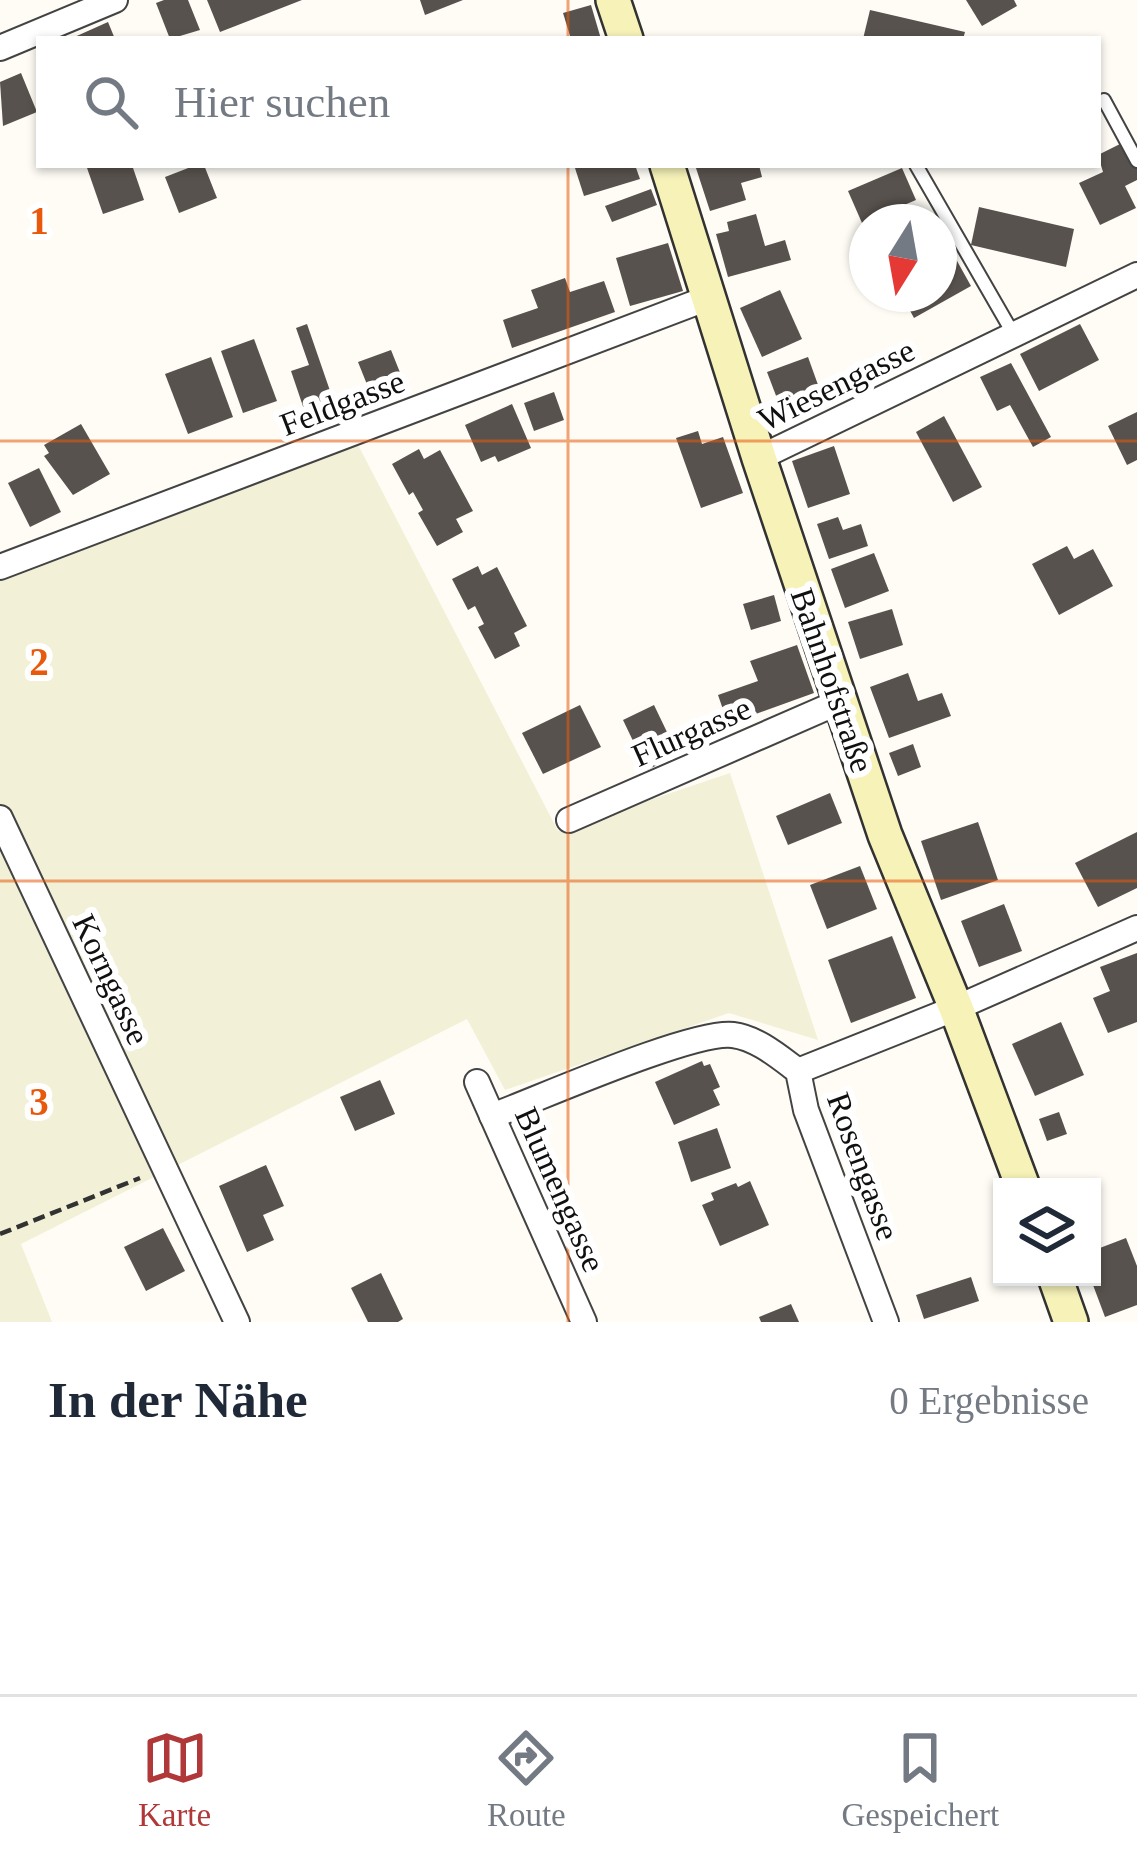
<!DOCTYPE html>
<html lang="de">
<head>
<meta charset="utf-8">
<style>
  :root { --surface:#fff; --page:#f2f2f3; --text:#1f2937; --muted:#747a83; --line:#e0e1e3; --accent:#b13838 }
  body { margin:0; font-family:Georgia,serif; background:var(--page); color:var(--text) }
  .controls { position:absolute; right:36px; bottom:36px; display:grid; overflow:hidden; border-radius:0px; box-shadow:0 3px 9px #0004 }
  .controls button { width:108px; height:108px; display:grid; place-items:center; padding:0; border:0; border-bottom:3px solid var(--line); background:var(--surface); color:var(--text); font:60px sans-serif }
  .compass { position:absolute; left:849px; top:204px; width:108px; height:108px; border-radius:50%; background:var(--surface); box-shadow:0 3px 9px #0004; rotate:191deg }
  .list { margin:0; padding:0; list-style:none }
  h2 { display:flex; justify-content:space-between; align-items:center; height:156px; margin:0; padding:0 48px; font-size:51px }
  h2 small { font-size:39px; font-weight:400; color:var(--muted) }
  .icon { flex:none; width:66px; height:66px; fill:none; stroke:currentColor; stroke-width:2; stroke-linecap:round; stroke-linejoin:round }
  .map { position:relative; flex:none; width:1137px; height:1322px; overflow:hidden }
  .search { position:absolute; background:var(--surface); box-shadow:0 3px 9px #0004; left:36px; right:36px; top:36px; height:132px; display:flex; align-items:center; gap:30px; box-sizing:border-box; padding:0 42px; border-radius:0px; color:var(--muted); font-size:45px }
  .sheet { height:372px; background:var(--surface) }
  nav { display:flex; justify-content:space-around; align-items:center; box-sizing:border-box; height:168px; border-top:3px solid var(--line); background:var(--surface); font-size:33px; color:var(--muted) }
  nav a { display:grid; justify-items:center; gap:6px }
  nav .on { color:var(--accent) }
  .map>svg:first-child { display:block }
  .farmland { fill:#f2f1d7 }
  .building { fill:#58524e }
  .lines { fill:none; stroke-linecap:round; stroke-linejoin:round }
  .lane-casing { stroke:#434343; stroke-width:16 }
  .street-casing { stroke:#434343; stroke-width:28 }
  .secondary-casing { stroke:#323232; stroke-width:38 }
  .path { stroke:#323232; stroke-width:4.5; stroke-dasharray:12 6; stroke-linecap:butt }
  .lane { stroke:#fff; stroke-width:12 }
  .street { stroke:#fff; stroke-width:24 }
  .secondary { stroke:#f6f2b8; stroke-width:33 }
  .grid { fill:none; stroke:#e8590c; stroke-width:3; stroke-opacity:0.55 }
  .labels { text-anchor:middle; stroke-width:12; stroke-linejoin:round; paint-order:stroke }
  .street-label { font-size:33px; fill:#101010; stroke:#fff }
  .grid-label { font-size:39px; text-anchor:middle; font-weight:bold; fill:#e8590c; stroke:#fff; stroke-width:12; stroke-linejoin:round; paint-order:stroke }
</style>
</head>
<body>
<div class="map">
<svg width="1137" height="1322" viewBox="0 0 1137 1322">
  <rect width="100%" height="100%" fill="#fefcf5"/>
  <polygon class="farmland" points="354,437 558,831 730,773 818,1040 729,1013 505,1090 467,1019 21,1244 52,1322 0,1322 0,573"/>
  <g class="building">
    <polygon points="164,0 188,0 200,30 170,39 156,3"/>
    <polygon points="207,0 302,0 220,32"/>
    <polygon points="420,0 463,0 425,15"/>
    <polygon points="966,0 1014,0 1017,6 982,26"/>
    <polygon points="591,5 601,39 571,39 563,13"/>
    <polygon points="870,10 965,32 963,39 863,39"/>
    <polygon points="108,22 115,39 70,39"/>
    <polygon points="21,73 37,112 3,126 0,82"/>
    <polygon points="1126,141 1137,164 1137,180 1125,186 1136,208 1100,225 1079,183 1103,172 1098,155"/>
    <polygon points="86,165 132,165 144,200 103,214"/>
    <polygon points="196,165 204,165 217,198 179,213 165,177"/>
    <polygon points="574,165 635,165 640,179 584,196"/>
    <polygon points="695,165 759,165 762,177 741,183 746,200 710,211"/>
    <polygon points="902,168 916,200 862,223 848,191"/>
    <polygon points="651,189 657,205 612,222 605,206"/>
    <polygon points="979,207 1074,229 1066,267 971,245"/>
    <polygon points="756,214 765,246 785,240 791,260 728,277 716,234 729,231 727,222"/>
    <polygon points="668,243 683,291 630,306 616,258"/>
    <polygon points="947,243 971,286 914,318 901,294 939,294 939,248"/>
    <polygon points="565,278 570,292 604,281 615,312 512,348 503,320 538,308 531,290"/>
    <polygon points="780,290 802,339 762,357 740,308"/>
    <polygon points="307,324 338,414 309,424 291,371 309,365 296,328"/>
    <polygon points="1080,324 1099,360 1039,391 1020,354"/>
    <polygon points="254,339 277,401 243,413 221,351"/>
    <polygon points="391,350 405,385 372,397 358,362"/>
    <polygon points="211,357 233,417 188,434 165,374"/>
    <polygon points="808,357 826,407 786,422 767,372"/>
    <polygon points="1011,363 1051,437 1033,447 1010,405 997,411 980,377"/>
    <polygon points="554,392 564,420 534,431 524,403"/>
    <polygon points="512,404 531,448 498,462 495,456 481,462 465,425"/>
    <polygon points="1137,412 1137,460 1127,465 1108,426"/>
    <polygon points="944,416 982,487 953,502 916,432"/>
    <polygon points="81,424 110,474 73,495 44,456 49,453 44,445"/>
    <polygon points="698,431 702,444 723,437 743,493 701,508 676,438"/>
    <polygon points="834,446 850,494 808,508 792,461"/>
    <polygon points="419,449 424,459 440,450 473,511 456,519 463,532 437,546 418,513 423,510 413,492 409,495 392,464"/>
    <polygon points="39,468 61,512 30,527 8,483"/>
    <polygon points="838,517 843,530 861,524 868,546 829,559 817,524"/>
    <polygon points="1067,546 1074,559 1093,549 1113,586 1059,615 1032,564"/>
    <polygon points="874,553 889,591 845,608 831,569"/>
    <polygon points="478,566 482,575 497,567 527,626 514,633 520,646 495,659 478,627 484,624 475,606 468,610 452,579"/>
    <polygon points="774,595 781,621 751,630 743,604"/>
    <polygon points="892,609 903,645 860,659 848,622"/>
    <polygon points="797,645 814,693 728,724 718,695 758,681 750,661"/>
    <polygon points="908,673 918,701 942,693 951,716 889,738 870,687"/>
    <polygon points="580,705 601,747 543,774 522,733"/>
    <polygon points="654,705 678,755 647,770 623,720"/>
    <polygon points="913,744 921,767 898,776 889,753"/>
    <polygon points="830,793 842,823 788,845 776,816"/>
    <polygon points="978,822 998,880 941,900 921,841"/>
    <polygon points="1137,832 1137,888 1098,907 1075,863"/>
    <polygon points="860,866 877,909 827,929 810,885"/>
    <polygon points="1004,904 1022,951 979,967 961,921"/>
    <polygon points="892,936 916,998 851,1023 828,960"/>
    <polygon points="1137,953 1137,1022 1108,1033 1093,998 1110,991 1100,967"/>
    <polygon points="1061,1022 1084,1075 1035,1096 1012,1044"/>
    <polygon points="702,1061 704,1066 710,1064 720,1087 713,1090 720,1105 674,1125 655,1082"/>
    <polygon points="380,1080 395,1114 355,1131 340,1097"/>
    <polygon points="1059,1112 1067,1134 1047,1141 1039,1119"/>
    <polygon points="717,1128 731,1168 691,1182 678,1142"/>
    <polygon points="266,1165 284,1206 263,1215 274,1240 247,1252 219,1186"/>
    <polygon points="750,1181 769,1225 720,1246 702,1205 714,1200 711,1193 736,1183 738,1187"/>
    <polygon points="163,1228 185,1271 146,1291 124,1247"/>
    <polygon points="1126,1238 1137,1266 1137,1305 1105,1317 1090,1277 1092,1251"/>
    <polygon points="381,1273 403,1319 398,1322 368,1322 351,1288"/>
    <polygon points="971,1277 979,1301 924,1319 916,1295"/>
    <polygon points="791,1304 799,1322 761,1322 759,1317"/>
  </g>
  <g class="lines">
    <defs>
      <g id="lane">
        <polyline points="1104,100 1137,161"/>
        <polyline points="916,165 1014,335"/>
      </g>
      <g id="street">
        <polyline points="0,48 115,0"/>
        <polyline points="759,458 1137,275"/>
        <polyline points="0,567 708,298"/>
        <polyline points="0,818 237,1322"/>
        <polyline points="569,820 839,702"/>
        <polyline points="798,1071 956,1008 1137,928"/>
        <polyline points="477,1082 584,1322"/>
        <path d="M 492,1116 C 538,1099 693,1030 733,1035 C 757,1038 779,1057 798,1071 L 806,1110 L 886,1322"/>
      </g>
      <g id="secondary">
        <polyline points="613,0 626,39"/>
        <polyline points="667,165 759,458 885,835 956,1008 1023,1187"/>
        <polyline points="1055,1277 1071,1322"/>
      </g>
    </defs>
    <use href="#lane" class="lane-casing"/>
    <use href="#street" class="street-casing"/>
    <use href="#secondary" class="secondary-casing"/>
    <polyline class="path" points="0,1234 140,1178"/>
    <use href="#lane" class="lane"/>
    <use href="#street" class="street"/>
    <use href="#secondary" class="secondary"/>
  </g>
  <path class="grid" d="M 568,0 L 568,39M 568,165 L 568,1322M 0,441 L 1137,441M 0,881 L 1137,881"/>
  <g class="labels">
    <g class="street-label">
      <text transform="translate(836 384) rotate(-26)" y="12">Wiesengasse</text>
      <text transform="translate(342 402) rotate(-21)" y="12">Feldgasse</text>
      <text transform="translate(833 680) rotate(71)" y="12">Bahnhofstraße</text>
      <text transform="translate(691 731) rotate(-24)" y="12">Flurgasse</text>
      <text transform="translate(112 979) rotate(65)" y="12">Korngasse</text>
      <text transform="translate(864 1166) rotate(70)" y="12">Rosengasse</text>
      <text transform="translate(561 1189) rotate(66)" y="12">Blumengasse</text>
    </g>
  </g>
  <g class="grid-label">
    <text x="39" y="234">1</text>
    <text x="39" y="675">2</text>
    <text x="39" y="1115">3</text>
  </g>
</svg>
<div class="controls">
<button><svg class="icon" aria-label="layers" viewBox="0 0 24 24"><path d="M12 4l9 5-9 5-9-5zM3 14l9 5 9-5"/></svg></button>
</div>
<svg class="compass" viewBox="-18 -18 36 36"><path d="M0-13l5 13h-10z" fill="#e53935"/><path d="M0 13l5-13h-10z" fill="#747a83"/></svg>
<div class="search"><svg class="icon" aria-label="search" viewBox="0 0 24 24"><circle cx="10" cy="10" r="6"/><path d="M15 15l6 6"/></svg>Hier suchen</div>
</div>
<section class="sheet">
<h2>In der Nähe<small>0 Ergebnisse</small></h2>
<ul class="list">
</ul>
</section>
<nav>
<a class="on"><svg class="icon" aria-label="map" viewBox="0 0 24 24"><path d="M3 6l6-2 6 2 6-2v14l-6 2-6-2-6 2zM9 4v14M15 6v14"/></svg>Karte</a>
<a><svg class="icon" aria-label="directions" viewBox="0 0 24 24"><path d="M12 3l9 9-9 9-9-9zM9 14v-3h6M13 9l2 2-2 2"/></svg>Route</a>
<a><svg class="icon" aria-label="saved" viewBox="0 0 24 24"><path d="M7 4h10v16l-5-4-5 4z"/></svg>Gespeichert</a>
</nav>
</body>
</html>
